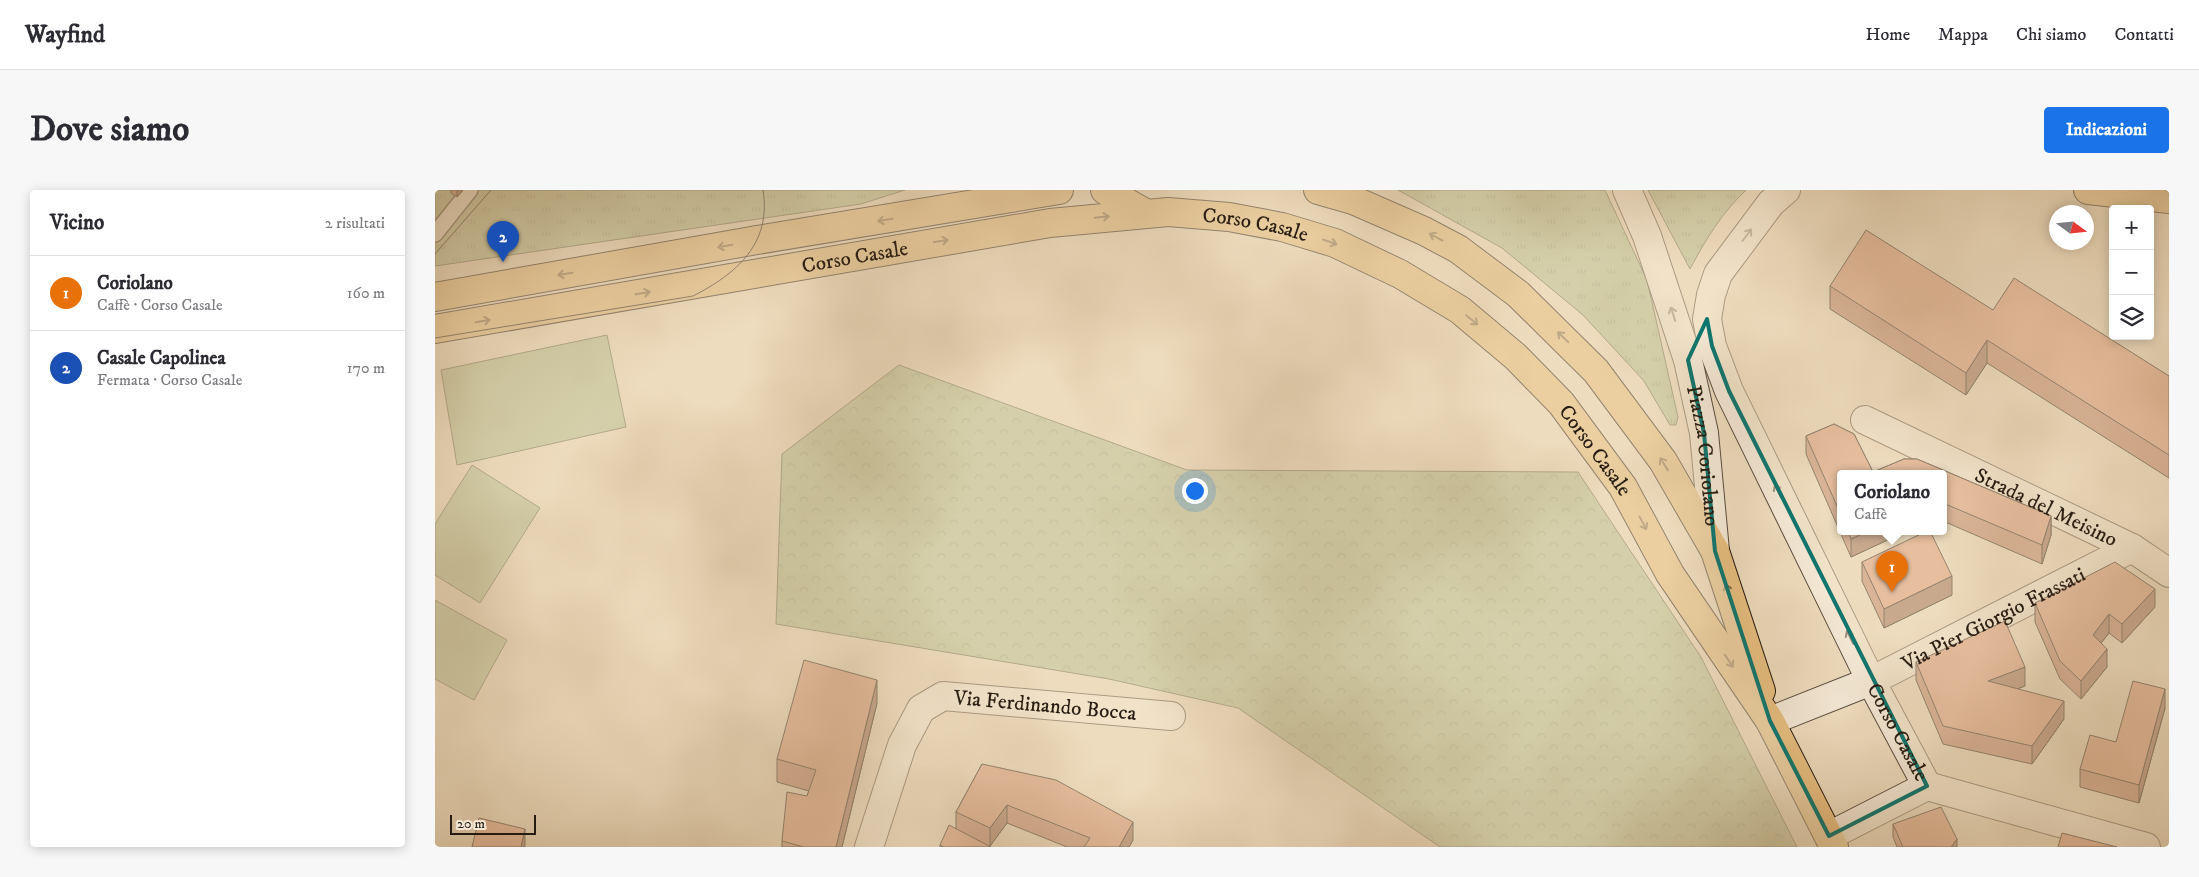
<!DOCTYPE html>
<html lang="it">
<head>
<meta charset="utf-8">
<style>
  :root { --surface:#fff; --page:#f7f7f7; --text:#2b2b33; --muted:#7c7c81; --line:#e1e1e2; --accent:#1a73e8 }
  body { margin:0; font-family:"IM FELL DW Pica",serif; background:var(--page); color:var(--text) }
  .controls { position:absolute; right:15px; top:15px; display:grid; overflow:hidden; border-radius:5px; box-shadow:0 2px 12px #0003 }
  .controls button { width:45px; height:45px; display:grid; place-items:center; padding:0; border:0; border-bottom:1px solid var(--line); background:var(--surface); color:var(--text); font:25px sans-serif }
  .compass { position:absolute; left:1614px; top:15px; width:45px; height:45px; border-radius:50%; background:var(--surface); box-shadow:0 2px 12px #0003; rotate:105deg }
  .scale { position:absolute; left:15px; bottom:12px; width:86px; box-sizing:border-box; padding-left:5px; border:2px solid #271c12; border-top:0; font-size:14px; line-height:18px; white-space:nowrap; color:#271c12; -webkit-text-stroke:4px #f4e8d5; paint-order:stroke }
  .you { position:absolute; left:759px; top:300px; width:18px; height:18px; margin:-12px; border:4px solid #fff; border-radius:50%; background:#1a73e8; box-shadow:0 0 0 8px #1a73e833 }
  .badge { display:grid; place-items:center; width:32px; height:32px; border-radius:50%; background:var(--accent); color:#fff; font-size:16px; font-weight:700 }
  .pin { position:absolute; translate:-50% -41px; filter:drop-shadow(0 1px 2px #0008) }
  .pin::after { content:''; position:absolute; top:26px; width:18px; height:15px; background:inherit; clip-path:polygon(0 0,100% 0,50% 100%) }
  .popup { position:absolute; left:1402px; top:280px; width:110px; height:65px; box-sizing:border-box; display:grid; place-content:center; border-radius:5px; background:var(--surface); filter:drop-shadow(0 1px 4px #0005); font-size:16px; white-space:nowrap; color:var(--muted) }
  .popup b { font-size:19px; color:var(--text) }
  .popup::after { content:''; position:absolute; left:50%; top:100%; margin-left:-10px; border:10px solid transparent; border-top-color:var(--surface) }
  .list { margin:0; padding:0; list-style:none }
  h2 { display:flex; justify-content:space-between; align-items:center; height:65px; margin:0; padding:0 20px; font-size:21px }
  h2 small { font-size:16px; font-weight:400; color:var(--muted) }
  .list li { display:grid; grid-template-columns:32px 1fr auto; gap:15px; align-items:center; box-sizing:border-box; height:75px; padding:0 20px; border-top:1px solid var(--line) }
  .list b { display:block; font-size:19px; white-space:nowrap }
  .list p { margin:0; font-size:16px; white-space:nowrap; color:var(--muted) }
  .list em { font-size:16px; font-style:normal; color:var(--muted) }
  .icon { flex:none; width:28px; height:28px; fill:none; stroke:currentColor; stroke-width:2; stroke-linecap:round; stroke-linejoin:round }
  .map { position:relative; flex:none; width:1734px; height:657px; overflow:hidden; border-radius:5px }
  header { display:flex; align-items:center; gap:30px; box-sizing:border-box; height:70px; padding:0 25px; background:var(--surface); border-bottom:1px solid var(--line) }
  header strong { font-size:24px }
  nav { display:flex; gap:28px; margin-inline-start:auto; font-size:18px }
  .intro { display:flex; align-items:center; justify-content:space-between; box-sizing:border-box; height:120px; padding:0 30px }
  h1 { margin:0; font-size:35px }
  .button { padding:12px 22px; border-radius:5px; background:var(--accent); color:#fff; font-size:18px; font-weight:700 }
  main { display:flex; gap:30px; padding:0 30px }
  aside { flex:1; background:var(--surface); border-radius:5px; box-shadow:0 2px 12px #0003 }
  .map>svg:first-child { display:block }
  .grass { fill:url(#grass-tufts); stroke:#6e6e53 }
  .forest { fill:url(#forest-crowns); stroke:#6e6e53 }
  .pitch { fill:#b5c194; stroke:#6e6e53 }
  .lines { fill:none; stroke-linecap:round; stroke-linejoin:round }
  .service-casing { stroke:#594c3d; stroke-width:18 }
  .minor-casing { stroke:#594c3d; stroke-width:30 }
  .primary-casing { stroke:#271c12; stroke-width:30 }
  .service { stroke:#f4e8d5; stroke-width:15 }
  .minor { stroke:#f4e8d5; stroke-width:28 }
  .primary { stroke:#e7be7f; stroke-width:28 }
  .tram { stroke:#271c12; stroke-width:1 }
  .wall { fill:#bf8468; stroke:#271c12 }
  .shaded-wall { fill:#9b6b55; stroke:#271c12 }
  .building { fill:#de9979; stroke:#271c12 }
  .oneway { stroke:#876d48 }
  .oneway2 { stroke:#988c7d }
  .marked { fill:none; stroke:#0f766e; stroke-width:4; stroke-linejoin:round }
  .labels { text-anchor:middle; stroke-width:4; stroke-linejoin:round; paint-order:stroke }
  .street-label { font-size:21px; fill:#271c12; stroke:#f4e8d5 }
</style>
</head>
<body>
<header>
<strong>Wayfind</strong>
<nav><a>Home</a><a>Mappa</a><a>Chi siamo</a><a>Contatti</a></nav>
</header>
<div class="intro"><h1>Dove siamo</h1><a class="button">Indicazioni</a></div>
<main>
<aside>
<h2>Vicino<small>2 risultati</small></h2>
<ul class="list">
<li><span class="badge" style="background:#e8710a">1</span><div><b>Coriolano</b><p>Caffè · Corso Casale</p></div><em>160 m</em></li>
<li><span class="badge" style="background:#1a4fb4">2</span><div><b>Casale Capolinea</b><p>Fermata · Corso Casale</p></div><em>170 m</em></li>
</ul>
</aside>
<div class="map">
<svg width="1734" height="657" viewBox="0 0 1734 657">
  <defs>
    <pattern id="grass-tufts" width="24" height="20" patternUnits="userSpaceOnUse" patternTransform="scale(1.25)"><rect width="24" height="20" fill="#b5c194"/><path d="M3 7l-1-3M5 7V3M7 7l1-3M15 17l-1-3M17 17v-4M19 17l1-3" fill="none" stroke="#9ca57f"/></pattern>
    <pattern id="forest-crowns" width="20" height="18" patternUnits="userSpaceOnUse" patternTransform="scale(1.25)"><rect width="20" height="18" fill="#b5c194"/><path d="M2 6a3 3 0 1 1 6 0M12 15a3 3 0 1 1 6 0" fill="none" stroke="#9ca57f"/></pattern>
  </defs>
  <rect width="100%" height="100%" fill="#eedcbe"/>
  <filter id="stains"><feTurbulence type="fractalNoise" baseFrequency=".004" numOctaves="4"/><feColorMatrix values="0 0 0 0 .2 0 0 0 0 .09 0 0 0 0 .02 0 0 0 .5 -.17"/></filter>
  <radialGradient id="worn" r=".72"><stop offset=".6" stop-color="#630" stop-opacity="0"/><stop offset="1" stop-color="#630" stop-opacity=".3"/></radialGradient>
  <g class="grass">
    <polygon points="0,0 470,0 426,14 0,76"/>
    <polygon points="963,0 1170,0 1212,90 1243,227 1241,235 1235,235 1209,191 1148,125 1067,58"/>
    <path d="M 1213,0 L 1311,0 C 1286,24 1271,49 1255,79 Z"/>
  </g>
  <polygon class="forest" points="464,175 752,280 1143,282 1266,467 1362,657 1005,657 803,518 674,489 341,434 347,264"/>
  <g class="pitch">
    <polygon points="172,145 191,237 22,275 6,180"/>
    <polygon points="37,275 105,318 45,413 0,385 0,334"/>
    <polygon points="0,410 72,450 39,510 0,489"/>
  </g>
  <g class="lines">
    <defs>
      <polyline id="service" points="0,44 35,0"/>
      <g id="minor">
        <path id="s1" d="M 1192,0 L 1212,46 L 1253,170 L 1269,243 L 1280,361"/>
        <path id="s2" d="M 1351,0 L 1336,13 L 1283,84 L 1276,105 L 1272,129 L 1277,156 L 1294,201 L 1436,491 L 1492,596"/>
        <path id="s3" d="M 1430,230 L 1697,358 L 1734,383"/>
        <path id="s4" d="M 1335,531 L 1436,491 L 1697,358"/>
        <polyline points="1492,596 1711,657"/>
        <polyline points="1394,646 1492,596"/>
        <path id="s5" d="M 434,657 L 467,555 L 486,519 L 508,506 L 736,526"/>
      </g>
      <g id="primary">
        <polyline points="670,0 710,23"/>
        <polyline points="883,0 918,10 989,41 1023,59 1083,104 1161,181 1228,271 1280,361 1326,501"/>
        <polyline points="1653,0 1734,9"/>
        <polyline points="0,107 322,50 624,0"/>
        <path id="s6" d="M 0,139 L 615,33 L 733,22 L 794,27 L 847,37 L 900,53 L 965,84 L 1025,120 L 1081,167 L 1126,213 L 1188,297 L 1235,384 L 1335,531 L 1399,657"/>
      </g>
    </defs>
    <use href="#service" class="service-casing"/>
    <use href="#minor" class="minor-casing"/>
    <use href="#primary" class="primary-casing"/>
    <use href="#service" class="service"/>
    <use href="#minor" class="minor"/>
    <use href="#primary" class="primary"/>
    <g class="tram">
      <polyline points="0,64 56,0"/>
      <path d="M 0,148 L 258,106 C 301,84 337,54 328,0"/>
    </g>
  </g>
  <g class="wall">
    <polygon points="16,0 28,0 22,7 16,3"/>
    <polygon points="1395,96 1558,120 1734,186 1734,288 1552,173 1531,205 1395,119"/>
    <polygon points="1399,234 1419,244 1438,282 1469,269 1482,269 1616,326 1616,345 1607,374 1508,331 1508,283 1406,283 1406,341 1472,341 1416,367 1371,264 1371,246"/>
    <polygon points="1427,372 1517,405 1449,438 1427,391"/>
    <polygon points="1600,413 1720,417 1687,453 1674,443 1666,453 1672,477 1646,509 1625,489 1600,432"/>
    <polygon points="1481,472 1590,496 1582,499 1629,529 1597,574 1508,554 1481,490"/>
    <polygon points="442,513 407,657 347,657 347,651 372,606 374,601 342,592 342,569"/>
    <polygon points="1730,518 1704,613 1645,597 1645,579 1681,552"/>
    <polygon points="547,574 698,650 694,657 632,657 572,633 555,656 556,657 505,657 505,655 521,639 521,622"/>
    <polygon points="1458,634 1522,657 1462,657 1458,647"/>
  </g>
  <g class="shaded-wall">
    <polygon points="23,0 28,0 22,7 22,1"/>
    <polygon points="1552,150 1552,173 1531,205 1531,183"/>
    <polygon points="1616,326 1616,345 1607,374 1607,355"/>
    <polygon points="1433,341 1472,341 1416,367 1416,349"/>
    <polygon points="1517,386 1517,405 1449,438 1449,419"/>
    <polygon points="1720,399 1720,417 1687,453 1687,434"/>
    <polygon points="1674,424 1674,443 1658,463 1658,445"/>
    <polygon points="1672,459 1672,477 1646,509 1646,491"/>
    <polygon points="1590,477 1590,496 1553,510 1553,491"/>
    <polygon points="442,490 442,513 407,657 401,657"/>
    <polygon points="1730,499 1730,518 1704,613 1704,595"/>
    <polygon points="1629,511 1629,529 1597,574 1597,556"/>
    <polygon points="572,615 572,633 555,656 555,638"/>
    <polygon points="698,632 698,650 694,657 684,657"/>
    <polygon points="90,639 90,657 86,657"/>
    <polygon points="1522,649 1522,657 1516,657"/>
  </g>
  <g class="building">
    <polygon points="1431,40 1558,120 1579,88 1734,186 1734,265 1552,150 1531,183 1395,96"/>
    <polygon points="1399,234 1419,244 1438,282 1469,269 1482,269 1616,326 1607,355 1508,313 1508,283 1406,283 1406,325 1371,246"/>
    <polygon points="1413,341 1433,341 1416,349"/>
    <polygon points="1492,341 1495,341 1517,386 1449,419 1427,372"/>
    <polygon points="1680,372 1720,399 1687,434 1674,424 1658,445 1672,459 1646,491 1625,471 1600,413"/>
    <polygon points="1570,431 1590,477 1553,491 1629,511 1597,556 1508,536 1481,472"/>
    <polygon points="369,470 442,490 401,657 369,657 347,651 352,602 372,606 381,580 342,569"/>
    <polygon points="1698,491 1730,499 1704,595 1645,579 1655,545 1681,552"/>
    <polygon points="547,574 621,590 698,632 684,657 649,657 655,648 572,615 555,638 521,622"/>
    <polygon points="1506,617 1522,649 1516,657 1468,657 1458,634"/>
    <polygon points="44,628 90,639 86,657 37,657"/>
    <polygon points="514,635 556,657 509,657 505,655"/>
    <polygon points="1627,643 1682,657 1623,657"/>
  </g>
  <defs><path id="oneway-shaft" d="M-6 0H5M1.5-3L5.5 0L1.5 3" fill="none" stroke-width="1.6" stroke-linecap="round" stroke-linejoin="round" transform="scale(1.25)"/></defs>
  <g class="oneway">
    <use href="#oneway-shaft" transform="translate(667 27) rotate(-6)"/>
    <use href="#oneway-shaft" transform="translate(450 30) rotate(171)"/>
    <use href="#oneway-shaft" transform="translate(1001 47) rotate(-152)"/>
    <use href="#oneway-shaft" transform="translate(506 51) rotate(-10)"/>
    <use href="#oneway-shaft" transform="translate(895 52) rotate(19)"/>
    <use href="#oneway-shaft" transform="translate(290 56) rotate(170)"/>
    <use href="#oneway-shaft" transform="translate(130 84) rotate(170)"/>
    <use href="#oneway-shaft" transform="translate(208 103) rotate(-10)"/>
    <use href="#oneway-shaft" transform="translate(1037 130) rotate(40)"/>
    <use href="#oneway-shaft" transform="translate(48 131) rotate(-10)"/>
    <use href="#oneway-shaft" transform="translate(1128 147) rotate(-136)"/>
    <use href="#oneway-shaft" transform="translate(1229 274) rotate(-122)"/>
    <use href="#oneway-shaft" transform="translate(1208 333) rotate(62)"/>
    <use href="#oneway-shaft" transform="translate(1293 401) rotate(-108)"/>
    <use href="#oneway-shaft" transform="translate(1294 471) rotate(56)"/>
  </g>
  <g class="oneway2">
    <use href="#oneway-shaft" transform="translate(1312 45) rotate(-53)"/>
    <use href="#oneway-shaft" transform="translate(1238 124) rotate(-108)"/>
    <use href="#oneway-shaft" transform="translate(1343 301) rotate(-116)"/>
    <use href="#oneway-shaft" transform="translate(1415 447) rotate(-116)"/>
  </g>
  <path d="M0 0H1734V657H0ZM 1272,129 L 1277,156 L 1294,201 L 1492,596 L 1394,646 L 1335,531 L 1280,361 L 1269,243 L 1253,170 Z" fill="#eedcbe" fill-opacity=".55" fill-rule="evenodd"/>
  <path class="marked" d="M 1272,129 L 1277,156 L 1294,201 L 1492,596 L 1394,646 L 1335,531 L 1280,361 L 1269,243 L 1253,170 Z"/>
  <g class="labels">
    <g class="street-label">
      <text dy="7" stroke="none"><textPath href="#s6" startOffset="831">Corso Casale</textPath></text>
      <text dy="7" stroke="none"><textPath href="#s6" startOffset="426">Corso Casale</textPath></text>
      <text dy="7" stroke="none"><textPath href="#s6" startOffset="1251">Corso Casale</textPath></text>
      <text dy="7" stroke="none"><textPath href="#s1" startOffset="278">Piazza Coriolano</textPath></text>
      <text dy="7" stroke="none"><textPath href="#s3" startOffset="201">Strada del Meisino</textPath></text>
      <text dy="7" stroke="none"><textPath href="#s4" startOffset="246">Via Pier Giorgio Frassati</textPath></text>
      <text dy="7" stroke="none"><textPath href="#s5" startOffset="276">Via Ferdinando Bocca</textPath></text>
      <text dy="7" stroke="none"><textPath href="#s2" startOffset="611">Corso Casale</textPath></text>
    </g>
  </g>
  <rect width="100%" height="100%" filter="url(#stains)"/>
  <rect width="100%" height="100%" fill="url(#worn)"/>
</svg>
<div class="controls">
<button>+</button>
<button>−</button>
<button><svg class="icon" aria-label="layers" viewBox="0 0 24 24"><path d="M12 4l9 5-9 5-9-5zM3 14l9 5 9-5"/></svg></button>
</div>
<svg class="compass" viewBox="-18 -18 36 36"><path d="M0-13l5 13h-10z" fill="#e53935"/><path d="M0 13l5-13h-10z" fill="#7c7c81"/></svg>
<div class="scale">20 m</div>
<div class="you"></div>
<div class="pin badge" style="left:1457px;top:402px;background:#e8710a">1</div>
<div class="popup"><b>Coriolano</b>Caffè</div>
<div class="pin badge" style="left:68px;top:72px;background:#1a4fb4">2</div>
</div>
</main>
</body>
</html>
